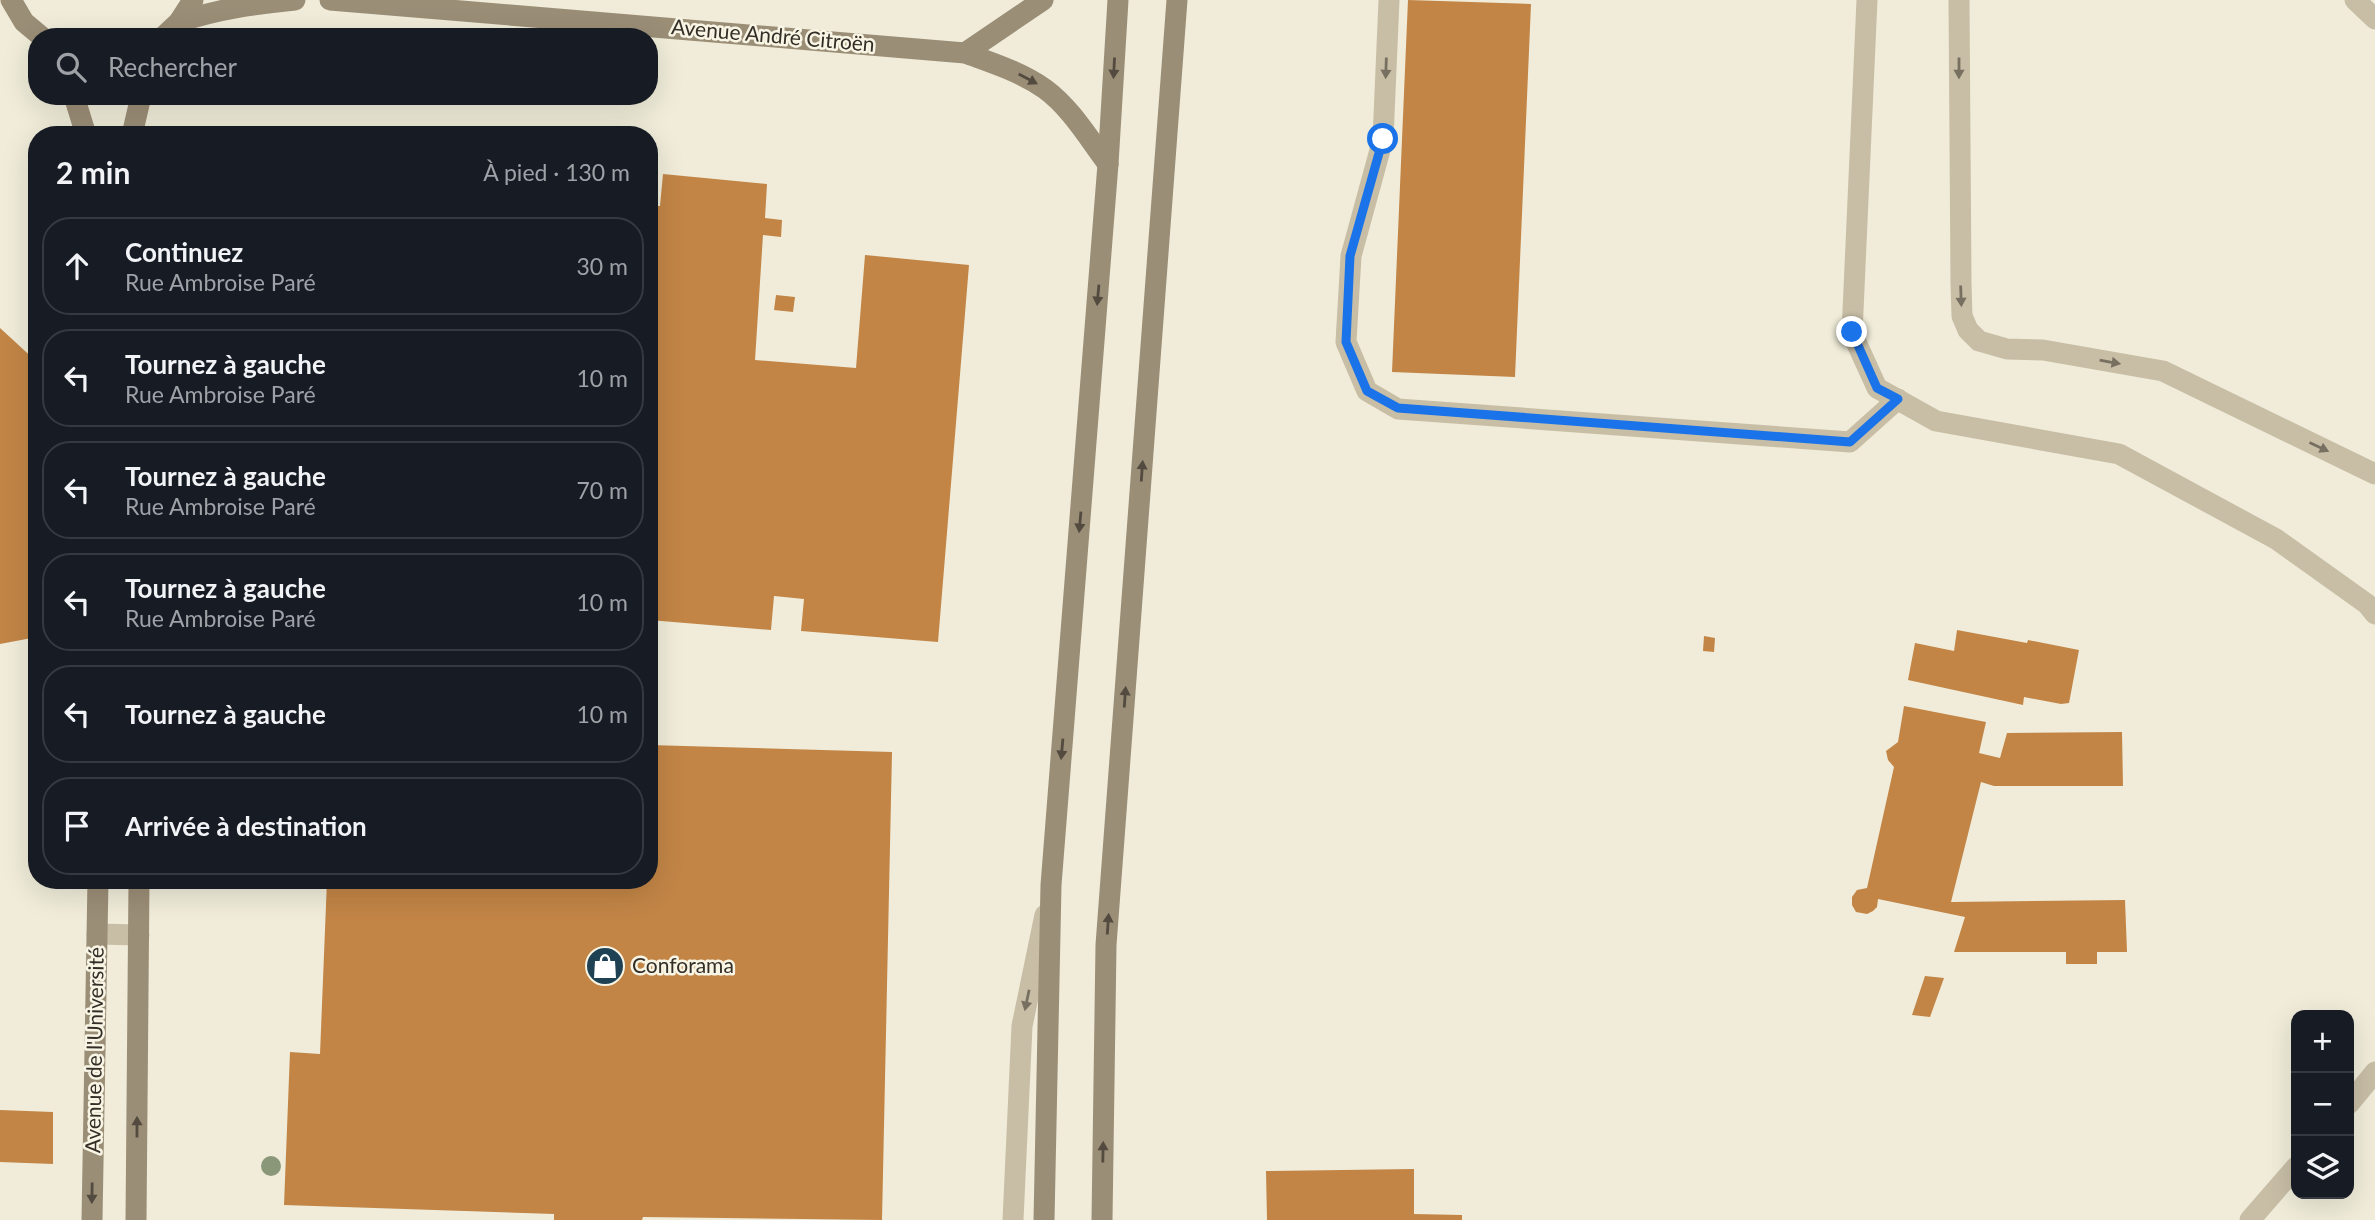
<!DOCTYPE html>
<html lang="fr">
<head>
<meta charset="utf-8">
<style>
  :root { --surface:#171b24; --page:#242831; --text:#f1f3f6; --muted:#9ea1a6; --line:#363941 }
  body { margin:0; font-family:Lato,sans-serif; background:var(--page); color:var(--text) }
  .controls { position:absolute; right:21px; bottom:21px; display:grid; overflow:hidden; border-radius:14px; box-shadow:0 7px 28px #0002 }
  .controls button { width:63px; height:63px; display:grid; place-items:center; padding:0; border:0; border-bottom:2px solid var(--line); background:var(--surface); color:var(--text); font:35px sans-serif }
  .stop { position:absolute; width:21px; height:21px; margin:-16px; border:5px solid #1a73e8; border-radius:50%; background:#fff }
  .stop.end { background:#1a73e8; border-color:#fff; box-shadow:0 2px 7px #0008 }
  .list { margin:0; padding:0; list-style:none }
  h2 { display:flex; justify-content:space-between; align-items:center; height:91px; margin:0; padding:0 28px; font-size:30px }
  h2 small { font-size:23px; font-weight:400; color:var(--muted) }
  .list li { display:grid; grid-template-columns:46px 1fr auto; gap:21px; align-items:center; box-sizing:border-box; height:98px; margin:0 14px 14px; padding:0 14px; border:2px solid var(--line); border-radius:28px }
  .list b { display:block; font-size:26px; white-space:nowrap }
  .list p { margin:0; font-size:23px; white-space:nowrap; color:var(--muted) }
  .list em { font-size:23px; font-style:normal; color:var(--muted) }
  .icon { flex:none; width:38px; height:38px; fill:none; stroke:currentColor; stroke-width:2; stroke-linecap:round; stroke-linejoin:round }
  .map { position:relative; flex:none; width:2375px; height:1220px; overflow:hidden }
  .search { position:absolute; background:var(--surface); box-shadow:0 7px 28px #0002; left:28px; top:28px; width:630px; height:77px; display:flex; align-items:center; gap:18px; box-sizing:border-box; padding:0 24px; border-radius:28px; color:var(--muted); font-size:26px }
  .panel { position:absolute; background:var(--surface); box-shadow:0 7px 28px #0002; left:28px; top:126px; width:630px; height:763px; border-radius:28px }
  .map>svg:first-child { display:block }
  .building { fill:#c28546 }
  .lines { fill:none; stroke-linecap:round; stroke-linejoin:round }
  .lane { stroke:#c8bea6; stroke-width:21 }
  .street { stroke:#c8bea6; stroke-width:21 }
  .secondary { stroke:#9b8e77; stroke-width:21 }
  .tree { fill:#8b9779 }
  .oneway { fill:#534b3f }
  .oneway2 { fill:#776f60 }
  .route { stroke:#1a73e8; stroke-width:9 }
  .labels { text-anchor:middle; stroke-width:5; stroke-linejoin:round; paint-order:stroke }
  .street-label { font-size:21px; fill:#342e27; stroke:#f8f5e5 }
  .poi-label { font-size:21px; fill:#342e27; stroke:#f8f5e5; text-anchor:start }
</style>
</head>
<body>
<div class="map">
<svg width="2375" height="1220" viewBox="0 0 2375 1220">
  <rect width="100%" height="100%" fill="#f0ecd9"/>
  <g class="building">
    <polygon points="1408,0 1531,4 1515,377 1392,372"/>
    <polygon points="663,174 767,184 765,218 782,220 781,237 763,235 755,360 856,368 865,255 969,265 938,642 801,631 804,599 774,596 771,630 649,620 649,206 660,206"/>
    <polygon points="776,295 795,297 793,312 774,310"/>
    <polygon points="0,328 37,362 37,637 0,644"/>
    <polygon points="1957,630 2027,643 2028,640 2079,650 2069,703 2061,704 2024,697 2023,705 1908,680 1915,643 1954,651"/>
    <polygon points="1704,636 1715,638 1714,652 1703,651"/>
    <polygon points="1904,706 1986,722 1979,753 2000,758 2007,733 2122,732 2123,786 1994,786 1981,782 1951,902 2125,900 2127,952 2097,952 2097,964 2066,964 2066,952 1954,952 1965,917 1878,899 1877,907 1873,911 1867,914 1856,912 1852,905 1852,897 1857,890 1867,888 1894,767 1888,760 1886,751 1898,742"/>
    <polygon points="649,745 892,752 882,1220 643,1217 642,1220 554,1220 554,1214 284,1205 290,1052 320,1054 327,880 649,880"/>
    <polygon points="1925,976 1944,978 1930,1017 1912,1015"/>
    <polygon points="0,1110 53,1112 53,1164 0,1162"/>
    <polygon points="1414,1169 1414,1214 1462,1215 1462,1220 1267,1220 1266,1171"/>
  </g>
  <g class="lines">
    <g class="lane">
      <polyline points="1389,0 1383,139 1351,256 1346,342 1367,391 1398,409 1850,442 1898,399"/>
      <polyline points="1959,0 1961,284 1962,316 1968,330 1979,341 2007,349 2043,350 2163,371 2375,474"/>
      <polyline points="2355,0 2375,19"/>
      <polyline points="97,934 139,935"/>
      <polyline points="2349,1104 2375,1072"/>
      <polyline points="1013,1220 1022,1026 1045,915"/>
      <polyline points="2250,1220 2296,1167"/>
    </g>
    <polyline class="street" points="1867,0 1852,333 1877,388 1936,421 2119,454 2276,539 2367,604 2375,614"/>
    <g class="secondary">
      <polyline points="11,0 24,22 42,37"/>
      <path d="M 330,0 L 965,53 C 992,63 1021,72 1045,89 C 1071,108 1089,139 1108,164"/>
      <path d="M 179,22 C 218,9 255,4 295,0"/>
      <polyline points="163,37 179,22 193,0"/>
      <polyline points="965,53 1043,0"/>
      <polyline points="74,96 86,135"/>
      <polyline points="132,135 141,96"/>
      <polyline points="92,1220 98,880"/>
      <polyline points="136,1220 139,880"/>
      <polyline points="1044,1220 1051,885 1108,164 1118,0"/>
      <polyline points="1102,1220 1106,945 1177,0"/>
    </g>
  </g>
  <circle class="tree" cx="271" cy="1166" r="10"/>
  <defs><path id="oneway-solid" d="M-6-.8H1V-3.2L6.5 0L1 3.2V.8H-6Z" transform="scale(1.75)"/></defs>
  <g class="oneway">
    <use href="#oneway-solid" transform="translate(1114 68) rotate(93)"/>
    <use href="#oneway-solid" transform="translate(1028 79) rotate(28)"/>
    <use href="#oneway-solid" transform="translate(1098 295) rotate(95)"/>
    <use href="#oneway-solid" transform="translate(1142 471) rotate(-86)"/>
    <use href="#oneway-solid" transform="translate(1080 522) rotate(95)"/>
    <use href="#oneway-solid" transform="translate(1125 697) rotate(-86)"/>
    <use href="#oneway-solid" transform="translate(1062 749) rotate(95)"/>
    <use href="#oneway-solid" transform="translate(1108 924) rotate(-86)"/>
    <use href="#oneway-solid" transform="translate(137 1127) rotate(-90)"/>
    <use href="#oneway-solid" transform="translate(1103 1152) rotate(-89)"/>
    <use href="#oneway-solid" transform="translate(92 1193) rotate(91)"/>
  </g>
  <g class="oneway2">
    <use href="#oneway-solid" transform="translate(1386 68) rotate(92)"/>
    <use href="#oneway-solid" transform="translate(1959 68) rotate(90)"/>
    <use href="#oneway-solid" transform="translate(1961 296) rotate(88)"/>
    <use href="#oneway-solid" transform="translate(2110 362) rotate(10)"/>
    <use href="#oneway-solid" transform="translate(2319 447) rotate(25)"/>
    <use href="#oneway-solid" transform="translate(1027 1000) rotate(102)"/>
  </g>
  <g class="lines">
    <polyline class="route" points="1383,139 1350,256 1346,342 1367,391 1398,408 1850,442 1898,399 1877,388 1852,332"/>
  </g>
  <defs>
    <symbol id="shop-disc" viewBox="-11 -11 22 22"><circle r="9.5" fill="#1e4254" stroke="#f8f5e5"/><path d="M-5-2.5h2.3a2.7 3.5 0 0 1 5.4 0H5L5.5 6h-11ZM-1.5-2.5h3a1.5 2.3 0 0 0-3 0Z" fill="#fff"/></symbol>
  </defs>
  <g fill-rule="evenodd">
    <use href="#shop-disc" x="583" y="944" width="44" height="44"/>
  </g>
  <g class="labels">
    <g class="street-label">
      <text transform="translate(773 36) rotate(5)" y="7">Avenue André Citroën</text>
      <text transform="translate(95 1050) rotate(-89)" y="7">Avenue de l'Université</text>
    </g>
    <g class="poi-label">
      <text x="632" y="973">Conforama</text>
    </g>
  </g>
</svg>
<div class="controls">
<button>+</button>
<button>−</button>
<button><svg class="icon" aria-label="layers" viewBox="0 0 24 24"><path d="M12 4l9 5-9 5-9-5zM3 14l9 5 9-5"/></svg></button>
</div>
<div class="stop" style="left:1383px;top:139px"></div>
<div class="stop end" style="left:1852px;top:332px"></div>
<div class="search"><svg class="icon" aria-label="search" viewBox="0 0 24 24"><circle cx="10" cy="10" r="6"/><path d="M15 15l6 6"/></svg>Rechercher</div>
<section class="panel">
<h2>2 min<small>À pied · 130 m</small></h2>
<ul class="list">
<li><svg class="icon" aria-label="ahead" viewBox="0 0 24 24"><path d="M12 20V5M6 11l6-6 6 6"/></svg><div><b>Continuez</b><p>Rue Ambroise Paré</p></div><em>30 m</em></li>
<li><svg class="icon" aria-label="left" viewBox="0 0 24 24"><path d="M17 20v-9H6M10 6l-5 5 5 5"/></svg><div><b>Tournez à gauche</b><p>Rue Ambroise Paré</p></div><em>10 m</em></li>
<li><svg class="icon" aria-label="left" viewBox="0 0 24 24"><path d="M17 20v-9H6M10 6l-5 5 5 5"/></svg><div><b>Tournez à gauche</b><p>Rue Ambroise Paré</p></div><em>70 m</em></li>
<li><svg class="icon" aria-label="left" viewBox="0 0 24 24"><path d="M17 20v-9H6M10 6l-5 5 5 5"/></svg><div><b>Tournez à gauche</b><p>Rue Ambroise Paré</p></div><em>10 m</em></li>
<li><svg class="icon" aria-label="left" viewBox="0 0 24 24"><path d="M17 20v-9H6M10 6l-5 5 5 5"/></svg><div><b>Tournez à gauche</b></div><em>10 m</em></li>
<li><svg class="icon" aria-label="arrive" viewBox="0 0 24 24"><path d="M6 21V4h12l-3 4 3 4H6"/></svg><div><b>Arrivée à destination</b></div></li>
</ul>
</section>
</div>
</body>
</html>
